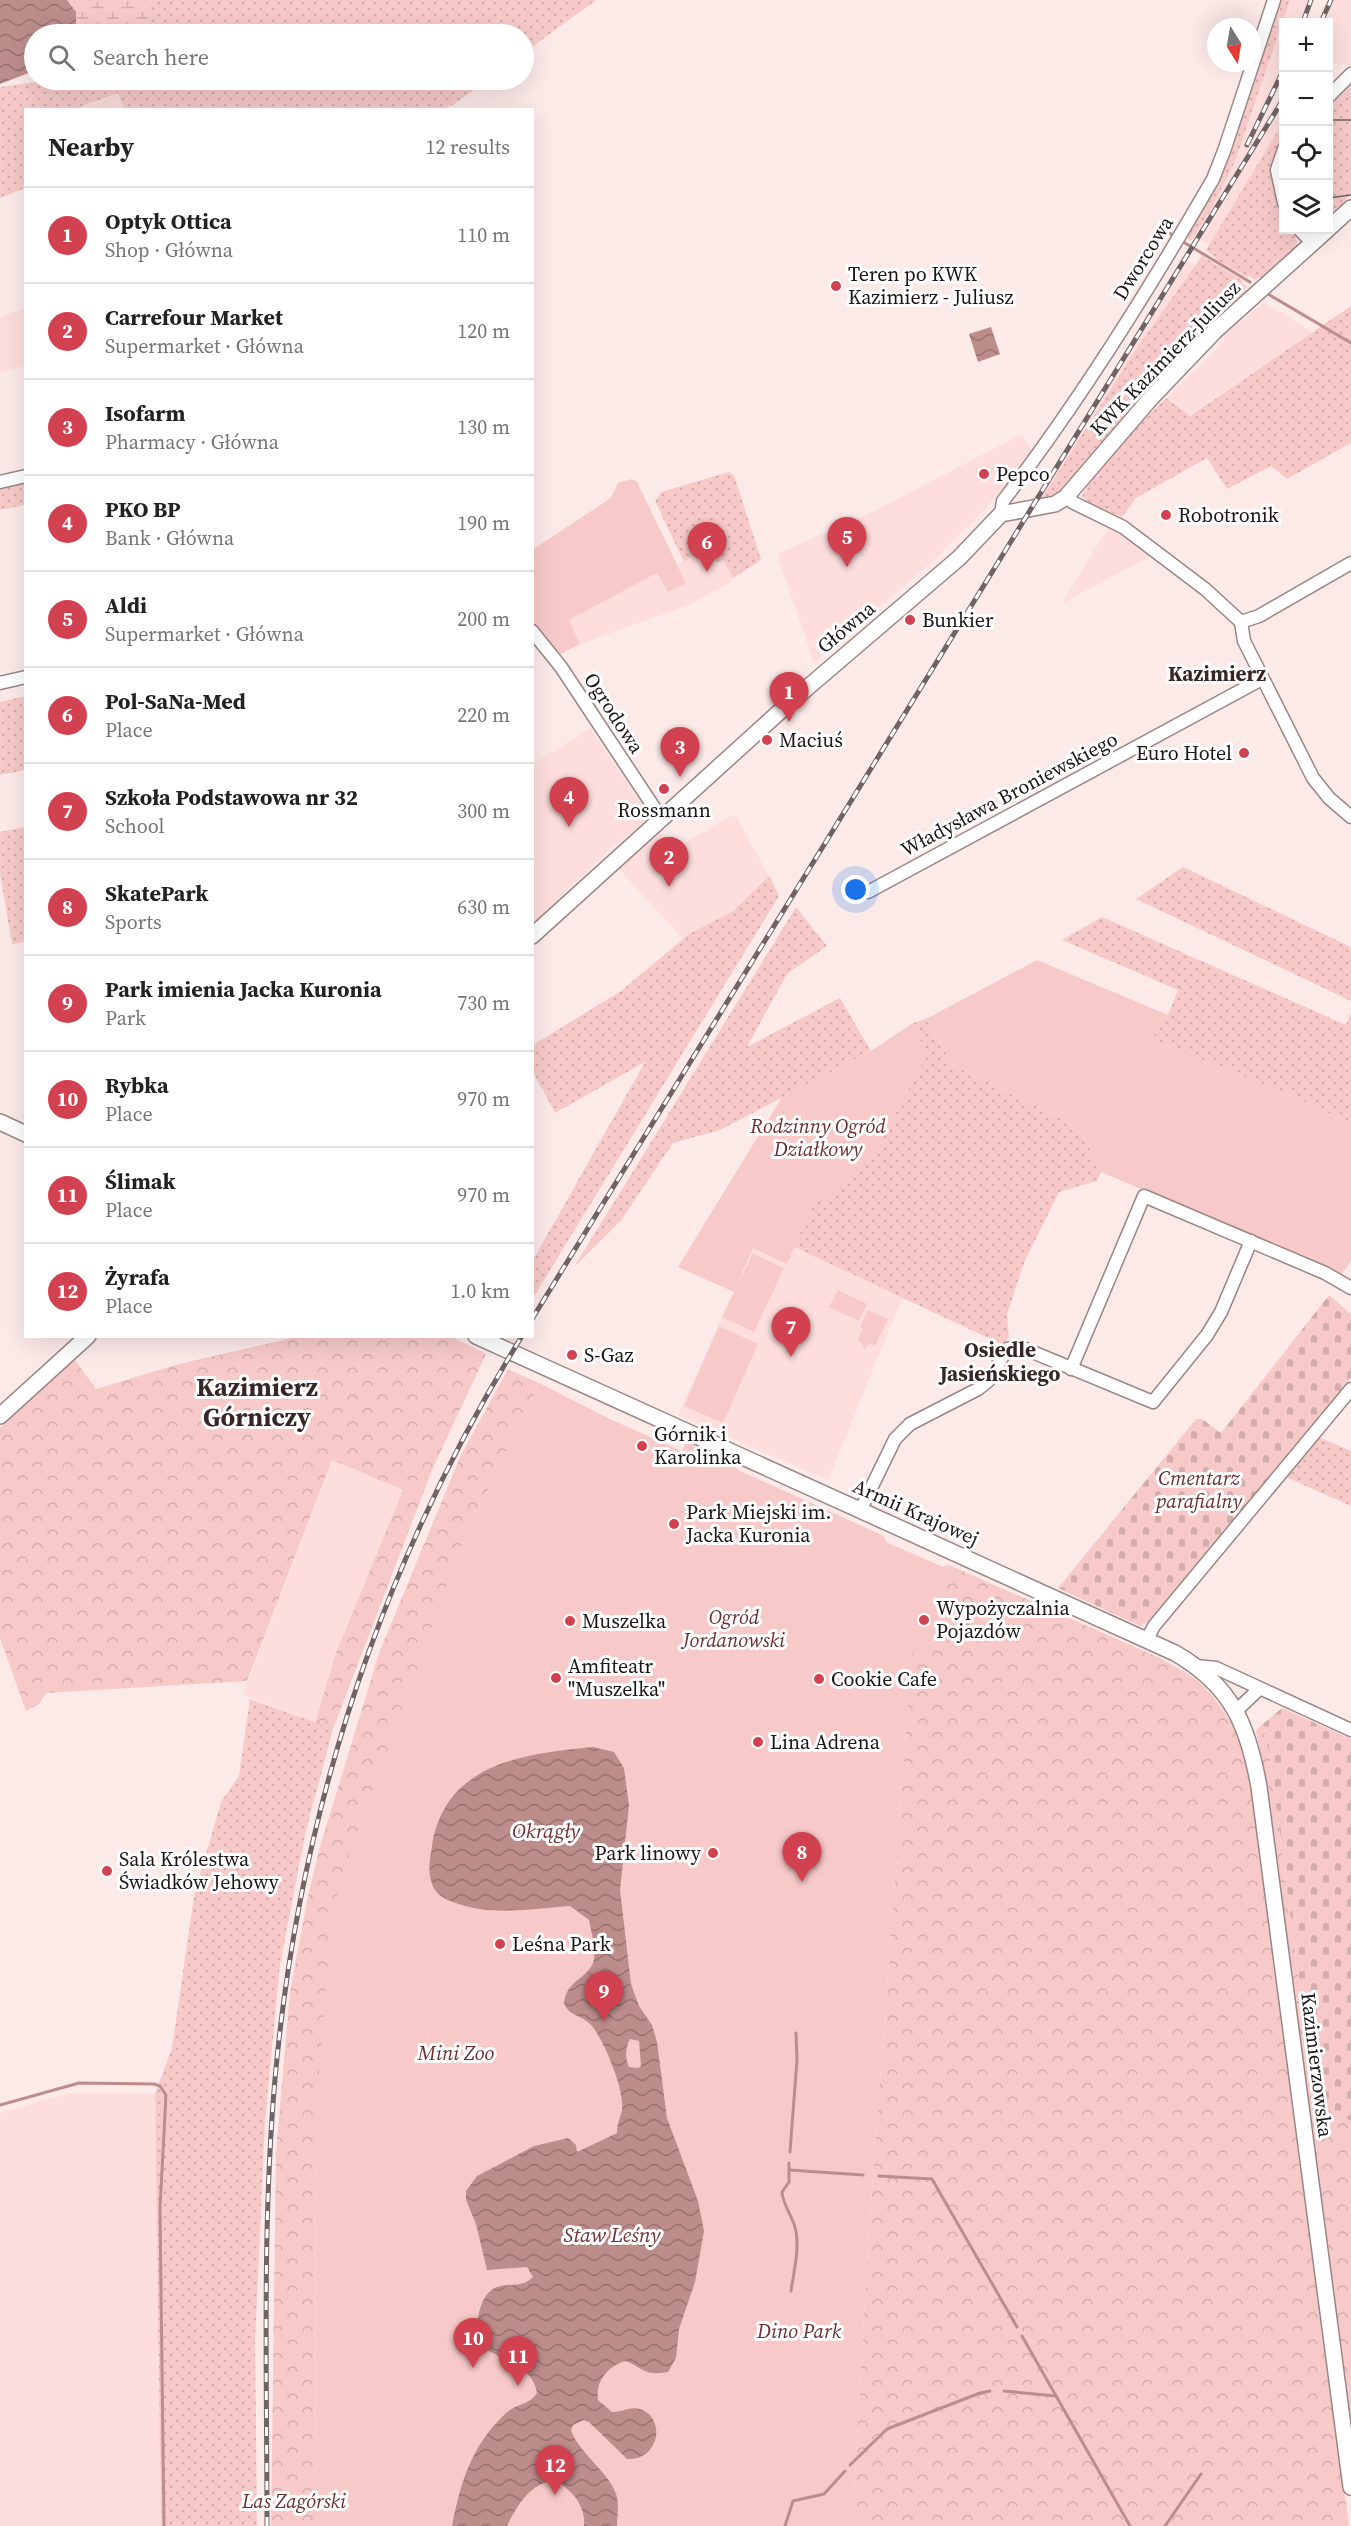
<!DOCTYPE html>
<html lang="en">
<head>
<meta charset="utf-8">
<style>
  :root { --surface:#fff; --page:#f6f6f6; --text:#222; --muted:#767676; --line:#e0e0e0; --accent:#d2414f }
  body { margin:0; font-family:"Source Serif 4",serif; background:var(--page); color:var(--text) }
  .controls { position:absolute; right:18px; top:18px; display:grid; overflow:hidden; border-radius:0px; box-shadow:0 6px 24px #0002 }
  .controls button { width:54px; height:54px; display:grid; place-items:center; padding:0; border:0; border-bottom:2px solid var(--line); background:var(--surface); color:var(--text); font:30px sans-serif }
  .compass { position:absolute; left:1207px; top:18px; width:54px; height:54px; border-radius:50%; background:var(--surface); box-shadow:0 6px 24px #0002; rotate:169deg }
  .you { position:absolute; left:856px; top:890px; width:21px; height:21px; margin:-15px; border:4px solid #fff; border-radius:50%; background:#1a73e8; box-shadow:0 0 0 9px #1a73e833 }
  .badge { display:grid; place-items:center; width:39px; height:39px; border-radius:50%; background:var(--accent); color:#fff; font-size:20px; font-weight:700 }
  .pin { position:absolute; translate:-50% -50px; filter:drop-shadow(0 2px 3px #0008) }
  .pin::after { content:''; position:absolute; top:32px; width:21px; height:18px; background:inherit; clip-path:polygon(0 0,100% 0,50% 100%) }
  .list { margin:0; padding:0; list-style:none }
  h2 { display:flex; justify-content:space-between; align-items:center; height:78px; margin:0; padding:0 24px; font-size:26px }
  h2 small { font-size:20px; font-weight:400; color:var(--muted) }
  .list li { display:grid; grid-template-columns:39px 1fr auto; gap:18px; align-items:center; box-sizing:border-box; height:96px; padding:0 24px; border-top:2px solid var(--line) }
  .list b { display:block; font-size:22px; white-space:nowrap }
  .list p { margin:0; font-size:20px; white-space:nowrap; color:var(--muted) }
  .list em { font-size:20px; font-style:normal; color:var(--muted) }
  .icon { flex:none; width:33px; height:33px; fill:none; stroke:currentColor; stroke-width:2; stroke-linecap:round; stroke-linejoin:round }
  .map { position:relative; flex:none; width:1351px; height:2526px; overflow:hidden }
  .search { position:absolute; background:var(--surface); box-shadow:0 6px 24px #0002; left:24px; top:24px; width:510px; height:66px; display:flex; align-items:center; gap:15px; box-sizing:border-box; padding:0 21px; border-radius:33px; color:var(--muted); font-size:22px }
  .panel { position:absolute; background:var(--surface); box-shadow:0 6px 24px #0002; left:24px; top:108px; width:510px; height:1230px; border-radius:0px }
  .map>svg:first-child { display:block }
  .built { fill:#fddedd }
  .grass { fill:url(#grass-dots) }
  .forest { fill:url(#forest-crowns) }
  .wetland { fill:url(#wetland-marsh) }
  .cemetery { fill:url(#cemetery-stones) }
  .green { fill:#f7cac9 }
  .water { fill:url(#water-waves); fill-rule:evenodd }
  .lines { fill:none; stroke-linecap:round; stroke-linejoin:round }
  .stream { stroke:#bd8d8c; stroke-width:3 }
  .minor-casing { stroke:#9b8686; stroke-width:15 }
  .tertiary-casing { stroke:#9b8686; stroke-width:18 }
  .minor { stroke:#fff; stroke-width:12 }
  .tertiary { stroke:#fff; stroke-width:15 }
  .tram { stroke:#6f6363; stroke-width:1.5 }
  .rail-casing { stroke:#6f6363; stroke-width:5 }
  .rail { stroke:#fff; stroke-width:3; stroke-dasharray:9; stroke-linecap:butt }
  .poi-dot { fill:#d2414f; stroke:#fff; stroke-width:2 }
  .labels { text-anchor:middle; stroke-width:6; stroke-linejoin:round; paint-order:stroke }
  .street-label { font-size:20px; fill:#1e1616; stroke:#fff }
  .poi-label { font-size:20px; fill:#1e1616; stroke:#fff; text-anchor:start }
  .park-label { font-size:20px; font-style:italic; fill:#6c2e31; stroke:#fff }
  .neighbourhood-label { font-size:21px; font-weight:bold; fill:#372626; stroke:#fff }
  .water-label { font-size:21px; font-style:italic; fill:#723336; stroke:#fff }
  .district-label { font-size:26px; font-weight:bold; fill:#372626; stroke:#fff }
</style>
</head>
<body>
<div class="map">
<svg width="1351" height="2526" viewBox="0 0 1351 2526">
  <defs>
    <pattern id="grass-dots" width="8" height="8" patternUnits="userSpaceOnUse" patternTransform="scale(1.5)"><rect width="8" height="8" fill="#f7cac9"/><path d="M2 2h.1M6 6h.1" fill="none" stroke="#d3adac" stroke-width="1.8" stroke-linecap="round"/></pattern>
    <pattern id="forest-crowns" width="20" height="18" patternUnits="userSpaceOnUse" patternTransform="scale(1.5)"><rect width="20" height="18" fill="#f7cac9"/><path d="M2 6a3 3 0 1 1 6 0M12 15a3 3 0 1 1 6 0" fill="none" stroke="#d3adac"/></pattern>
    <pattern id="wetland-marsh" width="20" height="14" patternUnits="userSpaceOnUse" patternTransform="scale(1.5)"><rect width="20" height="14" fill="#f7cac9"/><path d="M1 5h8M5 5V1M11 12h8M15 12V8" fill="none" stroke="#d3adac"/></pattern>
    <pattern id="cemetery-stones" width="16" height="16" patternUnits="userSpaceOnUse" patternTransform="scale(1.5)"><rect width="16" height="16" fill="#f7cac9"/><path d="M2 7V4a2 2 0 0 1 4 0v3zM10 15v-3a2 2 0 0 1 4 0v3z" fill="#d3adac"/></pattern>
    <pattern id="water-waves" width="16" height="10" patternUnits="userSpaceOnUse" patternTransform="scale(1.5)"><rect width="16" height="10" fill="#bd8d8c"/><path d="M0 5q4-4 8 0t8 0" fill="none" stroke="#997271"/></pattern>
  </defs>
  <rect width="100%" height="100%" fill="#fceae9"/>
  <g class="built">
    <polygon points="1290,0 1314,0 1307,22 1284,22 1283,77 1256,136 1283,90 1283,122 1209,245 1194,236 1212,208 1235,161"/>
    <polygon points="1327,0 1351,0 1351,63 1348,67 1341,63 1338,65 1329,59 1328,22 1317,22"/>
    <polygon points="119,93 124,110 75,110"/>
    <polygon points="1182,257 1196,266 1136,349 1042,498 1035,498"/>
    <polygon points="1264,302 1312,332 1189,416 1166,398 1224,342 1224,335"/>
    <polygon points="25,308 25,366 0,373 0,317"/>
    <polygon points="1022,434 1032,451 1018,472 985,509 933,561 814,663 777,554 874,511"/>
    <polygon points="1108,528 1116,528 1152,555 1061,604"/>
    <polygon points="707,545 718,561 722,559 733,578 730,583 689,605 580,644 568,620 658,573 668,592 686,583 678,565"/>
    <polygon points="590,728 651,818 613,847 533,923 533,764"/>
    <polygon points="735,814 769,876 733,911 689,934 684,940 619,869 659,831 675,848"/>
    <polygon points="794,1247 902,1298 828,1480 678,1415 753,1248 786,1263"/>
    <polygon points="332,1460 403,1490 335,1655 315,1724 243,1694"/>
    <polygon points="69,2093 155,2094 161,2526 0,2526 0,2113"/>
  </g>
  <g class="grass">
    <polygon points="151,0 596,0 524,53 524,34 140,34 153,7"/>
    <polygon points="1281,0 1290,0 1235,161 1212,208 1191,241 1187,238 1190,231 1229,159"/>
    <polygon points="50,80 488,80 453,105 442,109 124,109 118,93 75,109 26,110 25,188 0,198 0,87"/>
    <polygon points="1351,82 1351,194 1341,205 1329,213 1329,105"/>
    <path d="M 1283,122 C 1283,128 1285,136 1283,141 C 1279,154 1272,164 1273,178 C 1274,197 1283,210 1284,230 L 1294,230 L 1298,246 L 1261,280 L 1259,277 L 1255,280 L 1249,276 L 1247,277 L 1219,261 L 1206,250 Z"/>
    <polygon points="1202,256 1243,281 1242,284 1247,287 1245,289 1247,292 1161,375 1059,493 1042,498 1136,349"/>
    <path d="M 1351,306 L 1351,443 L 1287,479 L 1271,466 L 1227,489 L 1207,458 L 1136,498 L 1122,517 L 1090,503 L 1082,496 C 1101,458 1137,427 1166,398 L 1190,416 Z"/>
    <polygon points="729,472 734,475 761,560 733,578 723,560 718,562 707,545 684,562 655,501 661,492"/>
    <polygon points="25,483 25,505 0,510 0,488"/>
    <polygon points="25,696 25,770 0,775 0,702"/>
    <polygon points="25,827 25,942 12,944 0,873 0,832"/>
    <polygon points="1183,867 1351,947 1351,1001 1136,899"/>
    <polygon points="769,876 779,896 533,1298 533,1260 645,1062 555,1113 533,1072 533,1045 621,991 689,934 733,911"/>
    <polygon points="796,907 827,946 787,974 747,1047 840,998 871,1051 720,1130 673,1143 622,1219 574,1267"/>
    <polygon points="1102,917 1346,1025 1351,1013 1351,1124 1308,1103 1151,1039 1168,1015 1178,990 1062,940"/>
    <polygon points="926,1019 952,1064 1067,1121 1085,1139 1101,1172 1097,1181 1059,1192 1024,1263 1007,1314 1009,1338 1001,1344 794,1247 817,1195 926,1055 913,1023"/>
    <polygon points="1319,1437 1351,1451 1351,1506 1286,1477"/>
    <polygon points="250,1699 333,1729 305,1835 280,1965 265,2121 255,2342 257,2526 161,2526 155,2094 172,2048 194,1896 221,1802 239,1776"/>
  </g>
  <g class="forest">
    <polygon points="296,1337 452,1337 486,1354 432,1470 333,1729 315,1724 335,1655 403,1490 332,1460 247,1681 46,1693 39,1704 26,1711 0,1638 0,1428 73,1357 96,1389 179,1364"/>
    <polygon points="508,1369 539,1383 458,1554 315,2127 316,2526 271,2526 276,2152 290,1992 308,1896 319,1850 379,1653 461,1455"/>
    <path d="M 949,1565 L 1160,1658 C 1172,1665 1186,1672 1197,1680 C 1218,1698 1233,1726 1247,1749 L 1349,2526 L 852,2526 L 868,2245 L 912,1648 L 938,1639 L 943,1567 Z"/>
    <polygon points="1263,1724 1270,1759 1315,2103 1351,2121 1351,2435 1279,1889 1266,1776 1256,1732 1258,1728"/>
  </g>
  <polygon class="wetland" points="67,0 151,0 153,7 140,34 76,34 76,12"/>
  <g class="cemetery">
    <polygon points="1329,1295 1351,1314 1351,1378 1152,1619 1140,1626 1058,1588 1196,1419 1202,1419 1221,1433"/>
    <polygon points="1282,1708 1351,1739 1351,2121 1315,2103 1270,1759 1263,1724"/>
  </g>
  <g class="green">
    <polygon points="632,479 637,482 686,583 668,592 657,573 569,620 580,644 557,656 533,623 532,550 611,498 618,483"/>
    <polygon points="1037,960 1168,1015 1152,1039 1308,1103 1351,1124 1351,1261 1342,1274 1101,1172 1085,1139 1067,1121 952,1064 926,1019"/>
    <polygon points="913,1023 927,1055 879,1146 828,1202 817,1195 787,1264 753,1248 736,1287 753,1254 784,1268 754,1332 722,1317 734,1292 678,1267 782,1097 871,1051"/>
    <polygon points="838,1290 867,1304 859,1321 829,1307"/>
    <polygon points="868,1310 888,1319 875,1346 869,1343 865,1350 858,1339 863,1329 860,1327"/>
    <polygon points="719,1326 758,1344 723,1423 684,1406"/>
    <polygon points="539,1383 610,1419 682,1451 686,1442 733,1463 738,1470 884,1536 886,1542 943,1567 938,1639 912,1649 868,2245 852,2526 316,2526 315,2127 329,1949 335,1903 353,1844 458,1554"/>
  </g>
  <g class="water">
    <polygon points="0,0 67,0 76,12 76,34 34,34 34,71 0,84"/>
    <polygon points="991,327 1000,354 978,362 969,334"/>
    <path d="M 593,1747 L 614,1752 L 624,1768 L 629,1805 L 620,1890 L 631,1984 L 639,2006 L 652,2025 L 657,2042 L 667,2118 L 698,2201 L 704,2231 L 695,2282 L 679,2329 L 676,2358 L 668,2372 C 645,2376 644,2369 626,2361 C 609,2365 595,2381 598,2400 L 612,2412 C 622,2412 630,2406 640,2409 C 667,2418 659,2461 627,2459 L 589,2422 L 584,2420 L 573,2425 L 571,2431 C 580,2454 612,2475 617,2497 C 619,2506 617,2517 617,2526 L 584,2526 C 586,2505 571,2489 554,2480 C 529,2485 518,2504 507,2526 L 452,2526 C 461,2481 471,2446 506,2413 C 517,2403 528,2406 537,2393 C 532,2362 498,2362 479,2343 C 474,2327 479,2293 497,2287 C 511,2283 522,2288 533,2277 L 527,2267 L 487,2270 L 476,2224 L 466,2200 L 466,2191 L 477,2176 L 534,2146 L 568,2138 L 576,2145 L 577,2152 L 617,2133 C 617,2123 620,2119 622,2110 C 625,2090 604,2041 592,2026 C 583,2015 569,2017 564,2003 C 566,1983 581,1981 591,1967 C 599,1955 591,1933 589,1920 L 570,1906 C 529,1909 482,1918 444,1898 C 430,1891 428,1873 430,1858 C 432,1849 432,1840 435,1831 C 455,1761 531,1753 593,1747 ZM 630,2039 L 639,2041 L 641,2066 L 638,2068 L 629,2067 C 625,2057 625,2049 630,2039 Z"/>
  </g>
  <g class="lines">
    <g class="stream">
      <polyline points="1166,231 1174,236"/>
      <polyline points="1180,240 1250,282"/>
      <polyline points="1268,294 1351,343"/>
      <polyline points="0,2105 79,2083 154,2084 160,2086 166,2095 160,2208 164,2526"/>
      <polyline points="790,2152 797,2060 796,2033"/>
      <path d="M 789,2163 L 789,2182 L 782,2192 C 783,2204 790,2213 794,2224 C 801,2244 794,2270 791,2291"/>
      <polyline points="789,2170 863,2175"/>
      <polyline points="879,2176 932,2179 1017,2327"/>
      <polyline points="1022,2336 1130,2526"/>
      <polyline points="1004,2391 1056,2396"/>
      <polyline points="850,2465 887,2429 980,2393 990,2391"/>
      <polyline points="785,2526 793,2501 824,2494 845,2471"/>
      <polyline points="1165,2526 1201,2474"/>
    </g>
    <defs>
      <g id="minor">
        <polyline points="1328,97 1351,74"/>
        <polyline points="1284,149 1277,170 1284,203"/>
        <polyline points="1300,230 1313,244"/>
        <polyline points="0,482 26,476"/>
        <polyline points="1066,497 1072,502 1123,527 1205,589 1241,622 1244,641 1313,778 1329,798 1351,817"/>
        <path d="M 1001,514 L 1003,501 C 1081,399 1149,290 1213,179 L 1224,151 L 1274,0"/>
        <polyline points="1241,622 1259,616 1351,563"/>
        <polyline points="532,631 561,667 661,818"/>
        <polyline points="0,683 26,677"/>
        <polyline points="868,892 1262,679"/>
        <polyline points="1071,1369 1144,1196 1325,1273 1351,1288"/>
        <polyline points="861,1509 895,1439 910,1424 978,1389 989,1380 1007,1349 1018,1346 1153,1402 1207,1335 1221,1312 1251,1241"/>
        <polyline points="1147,1639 1154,1626 1351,1389"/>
        <polyline points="1196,1666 1216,1668 1351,1730"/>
        <polyline points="1236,1711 1259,1689"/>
      </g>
      <g id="tertiary">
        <polyline points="1328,229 1351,208"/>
        <polyline points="532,936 786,706 959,558 1001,514 1055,504 1066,497 1151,398 1215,331 1327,230"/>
        <polyline points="0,1122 26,1134"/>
        <path d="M 476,1336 L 1175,1653 C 1232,1686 1248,1725 1259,1787 L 1351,2487"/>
        <polyline points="0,1416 88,1336"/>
      </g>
    </defs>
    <use href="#minor" class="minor-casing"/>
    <use href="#tertiary" class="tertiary-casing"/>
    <use href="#minor" class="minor"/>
    <use href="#tertiary" class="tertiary"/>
    <g class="tram">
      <polyline points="1328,120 1351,120"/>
      <polyline points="1328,198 1351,195"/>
    </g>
    <defs>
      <g id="rail">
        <polyline points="1303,22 1311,0"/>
        <polyline points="1321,22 1331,0"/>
        <polyline points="1247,145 1284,69"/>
        <polyline points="532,1319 1284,98"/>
        <path d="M 267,2526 C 267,2377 262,2227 275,2079 C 299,1812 381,1564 522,1336"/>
      </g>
    </defs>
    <use href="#rail" class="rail-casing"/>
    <use href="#rail" class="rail"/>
  </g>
  <g class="poi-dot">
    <circle cx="836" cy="286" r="6"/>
    <circle cx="984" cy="474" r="6"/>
    <circle cx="1166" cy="515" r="6"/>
    <circle cx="910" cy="620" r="6"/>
    <circle cx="767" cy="740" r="6"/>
    <circle cx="1244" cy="753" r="6"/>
    <circle cx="664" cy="789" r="6"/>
    <circle cx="572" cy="1355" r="6"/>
    <circle cx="642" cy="1446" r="6"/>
    <circle cx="674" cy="1524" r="6"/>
    <circle cx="924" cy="1620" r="6"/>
    <circle cx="570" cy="1621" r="6"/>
    <circle cx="556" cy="1678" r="6"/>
    <circle cx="819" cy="1679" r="6"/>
    <circle cx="758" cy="1742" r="6"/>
    <circle cx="713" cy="1853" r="6"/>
    <circle cx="107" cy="1871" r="6"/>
    <circle cx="500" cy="1944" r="6"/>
  </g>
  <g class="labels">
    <g class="street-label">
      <text transform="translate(1143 258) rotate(-58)" y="7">Dworcowa</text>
      <text transform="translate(1165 358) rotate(-46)" y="7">KWK Kazimierz-Juliusz</text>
      <text transform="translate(846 627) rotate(-40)" y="7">Główna</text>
      <text transform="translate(614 713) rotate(57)" y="7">Ogrodowa</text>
      <text transform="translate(1009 794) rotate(-28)" y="7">Władysława Broniewskiego</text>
      <text transform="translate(916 1512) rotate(24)" y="7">Armii Krajowej</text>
      <text transform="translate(1317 2065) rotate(83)" y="7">Kazimierzowska</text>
    </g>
    <g class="poi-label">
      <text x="848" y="281">Teren po KWK<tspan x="848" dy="23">Kazimierz - Juliusz</tspan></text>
      <text x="996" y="481">Pepco</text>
      <text x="1178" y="522">Robotronik</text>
      <text x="922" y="627">Bunkier</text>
      <text x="779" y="747">Maciuś</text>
      <text x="1232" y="760" text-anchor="end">Euro Hotel</text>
      <text x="664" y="817" text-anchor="middle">Rossmann</text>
      <text x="584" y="1362">S-Gaz</text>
      <text x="654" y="1441">Górnik i<tspan x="654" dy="23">Karolinka</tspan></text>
      <text x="686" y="1519">Park Miejski im.<tspan x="686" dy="23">Jacka Kuronia</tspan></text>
      <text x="936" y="1615">Wypożyczalnia<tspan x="936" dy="23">Pojazdów</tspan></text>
      <text x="582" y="1628">Muszelka</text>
      <text x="568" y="1673">Amfiteatr<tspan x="568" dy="23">"Muszelka"</tspan></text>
      <text x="831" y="1686">Cookie Cafe</text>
      <text x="770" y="1749">Lina Adrena</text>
      <text x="701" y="1860" text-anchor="end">Park linowy</text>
      <text x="119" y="1866">Sala Królestwa<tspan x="119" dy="23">Świadków Jehowy</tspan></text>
      <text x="512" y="1951">Leśna Park</text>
    </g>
    <g class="park-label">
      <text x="818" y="1133">Rodzinny Ogród<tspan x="818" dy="23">Działkowy</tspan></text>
      <text x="1199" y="1485">Cmentarz<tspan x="1199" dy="23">parafialny</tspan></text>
      <text x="734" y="1624">Ogród<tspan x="734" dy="23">Jordanowski</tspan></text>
      <text x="456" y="2060">Mini Zoo</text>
      <text x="799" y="2338">Dino Park</text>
      <text x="294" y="2508">Las Zagórski</text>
    </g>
    <g class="neighbourhood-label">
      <text x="1217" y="681">Kazimierz</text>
      <text x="1000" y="1357">Osiedle<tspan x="1000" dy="24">Jasieńskiego</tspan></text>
    </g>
    <g class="water-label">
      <text x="546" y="1838">Okrągły</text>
      <text x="612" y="2242">Staw Leśny</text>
    </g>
    <g class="district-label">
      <text x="257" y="1396">Kazimierz<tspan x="257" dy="30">Górniczy</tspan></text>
    </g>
  </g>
</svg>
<div class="controls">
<button>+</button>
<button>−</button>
<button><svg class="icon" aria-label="locate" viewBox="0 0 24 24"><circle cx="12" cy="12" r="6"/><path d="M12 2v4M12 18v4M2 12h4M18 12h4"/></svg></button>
<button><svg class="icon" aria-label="layers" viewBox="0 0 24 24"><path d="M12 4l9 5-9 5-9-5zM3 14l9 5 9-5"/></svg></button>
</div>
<svg class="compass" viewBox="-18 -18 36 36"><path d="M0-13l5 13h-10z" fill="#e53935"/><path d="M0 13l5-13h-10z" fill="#767676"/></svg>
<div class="you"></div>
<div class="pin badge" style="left:789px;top:722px">1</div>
<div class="pin badge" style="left:669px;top:887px">2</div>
<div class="pin badge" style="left:680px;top:777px">3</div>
<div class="pin badge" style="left:569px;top:827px">4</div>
<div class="pin badge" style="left:847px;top:567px">5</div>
<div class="pin badge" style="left:707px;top:572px">6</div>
<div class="pin badge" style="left:791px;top:1357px">7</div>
<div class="pin badge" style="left:802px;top:1882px">8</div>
<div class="pin badge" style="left:604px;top:2021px">9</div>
<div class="pin badge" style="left:473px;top:2368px">10</div>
<div class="pin badge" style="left:518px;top:2386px">11</div>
<div class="pin badge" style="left:555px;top:2495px">12</div>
<div class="search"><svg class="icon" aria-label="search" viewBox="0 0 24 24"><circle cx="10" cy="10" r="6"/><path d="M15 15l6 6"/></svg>Search here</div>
<section class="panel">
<h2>Nearby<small>12 results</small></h2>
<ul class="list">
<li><span class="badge">1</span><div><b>Optyk Ottica</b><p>Shop · Główna</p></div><em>110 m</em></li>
<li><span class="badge">2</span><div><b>Carrefour Market</b><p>Supermarket · Główna</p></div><em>120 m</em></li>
<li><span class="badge">3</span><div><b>Isofarm</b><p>Pharmacy · Główna</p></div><em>130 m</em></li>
<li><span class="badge">4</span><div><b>PKO BP</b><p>Bank · Główna</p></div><em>190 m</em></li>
<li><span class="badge">5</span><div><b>Aldi</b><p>Supermarket · Główna</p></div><em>200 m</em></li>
<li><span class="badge">6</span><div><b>Pol-SaNa-Med</b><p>Place</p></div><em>220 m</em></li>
<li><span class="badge">7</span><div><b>Szkoła Podstawowa nr 32</b><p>School</p></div><em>300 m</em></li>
<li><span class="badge">8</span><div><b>SkatePark</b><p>Sports</p></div><em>630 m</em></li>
<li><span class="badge">9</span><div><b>Park imienia Jacka Kuronia</b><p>Park</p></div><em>730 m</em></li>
<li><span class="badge">10</span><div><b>Rybka</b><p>Place</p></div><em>970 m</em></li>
<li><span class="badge">11</span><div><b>Ślimak</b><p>Place</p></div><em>970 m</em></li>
<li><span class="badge">12</span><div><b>Żyrafa</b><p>Place</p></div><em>1.0 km</em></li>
</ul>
</section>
</div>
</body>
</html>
